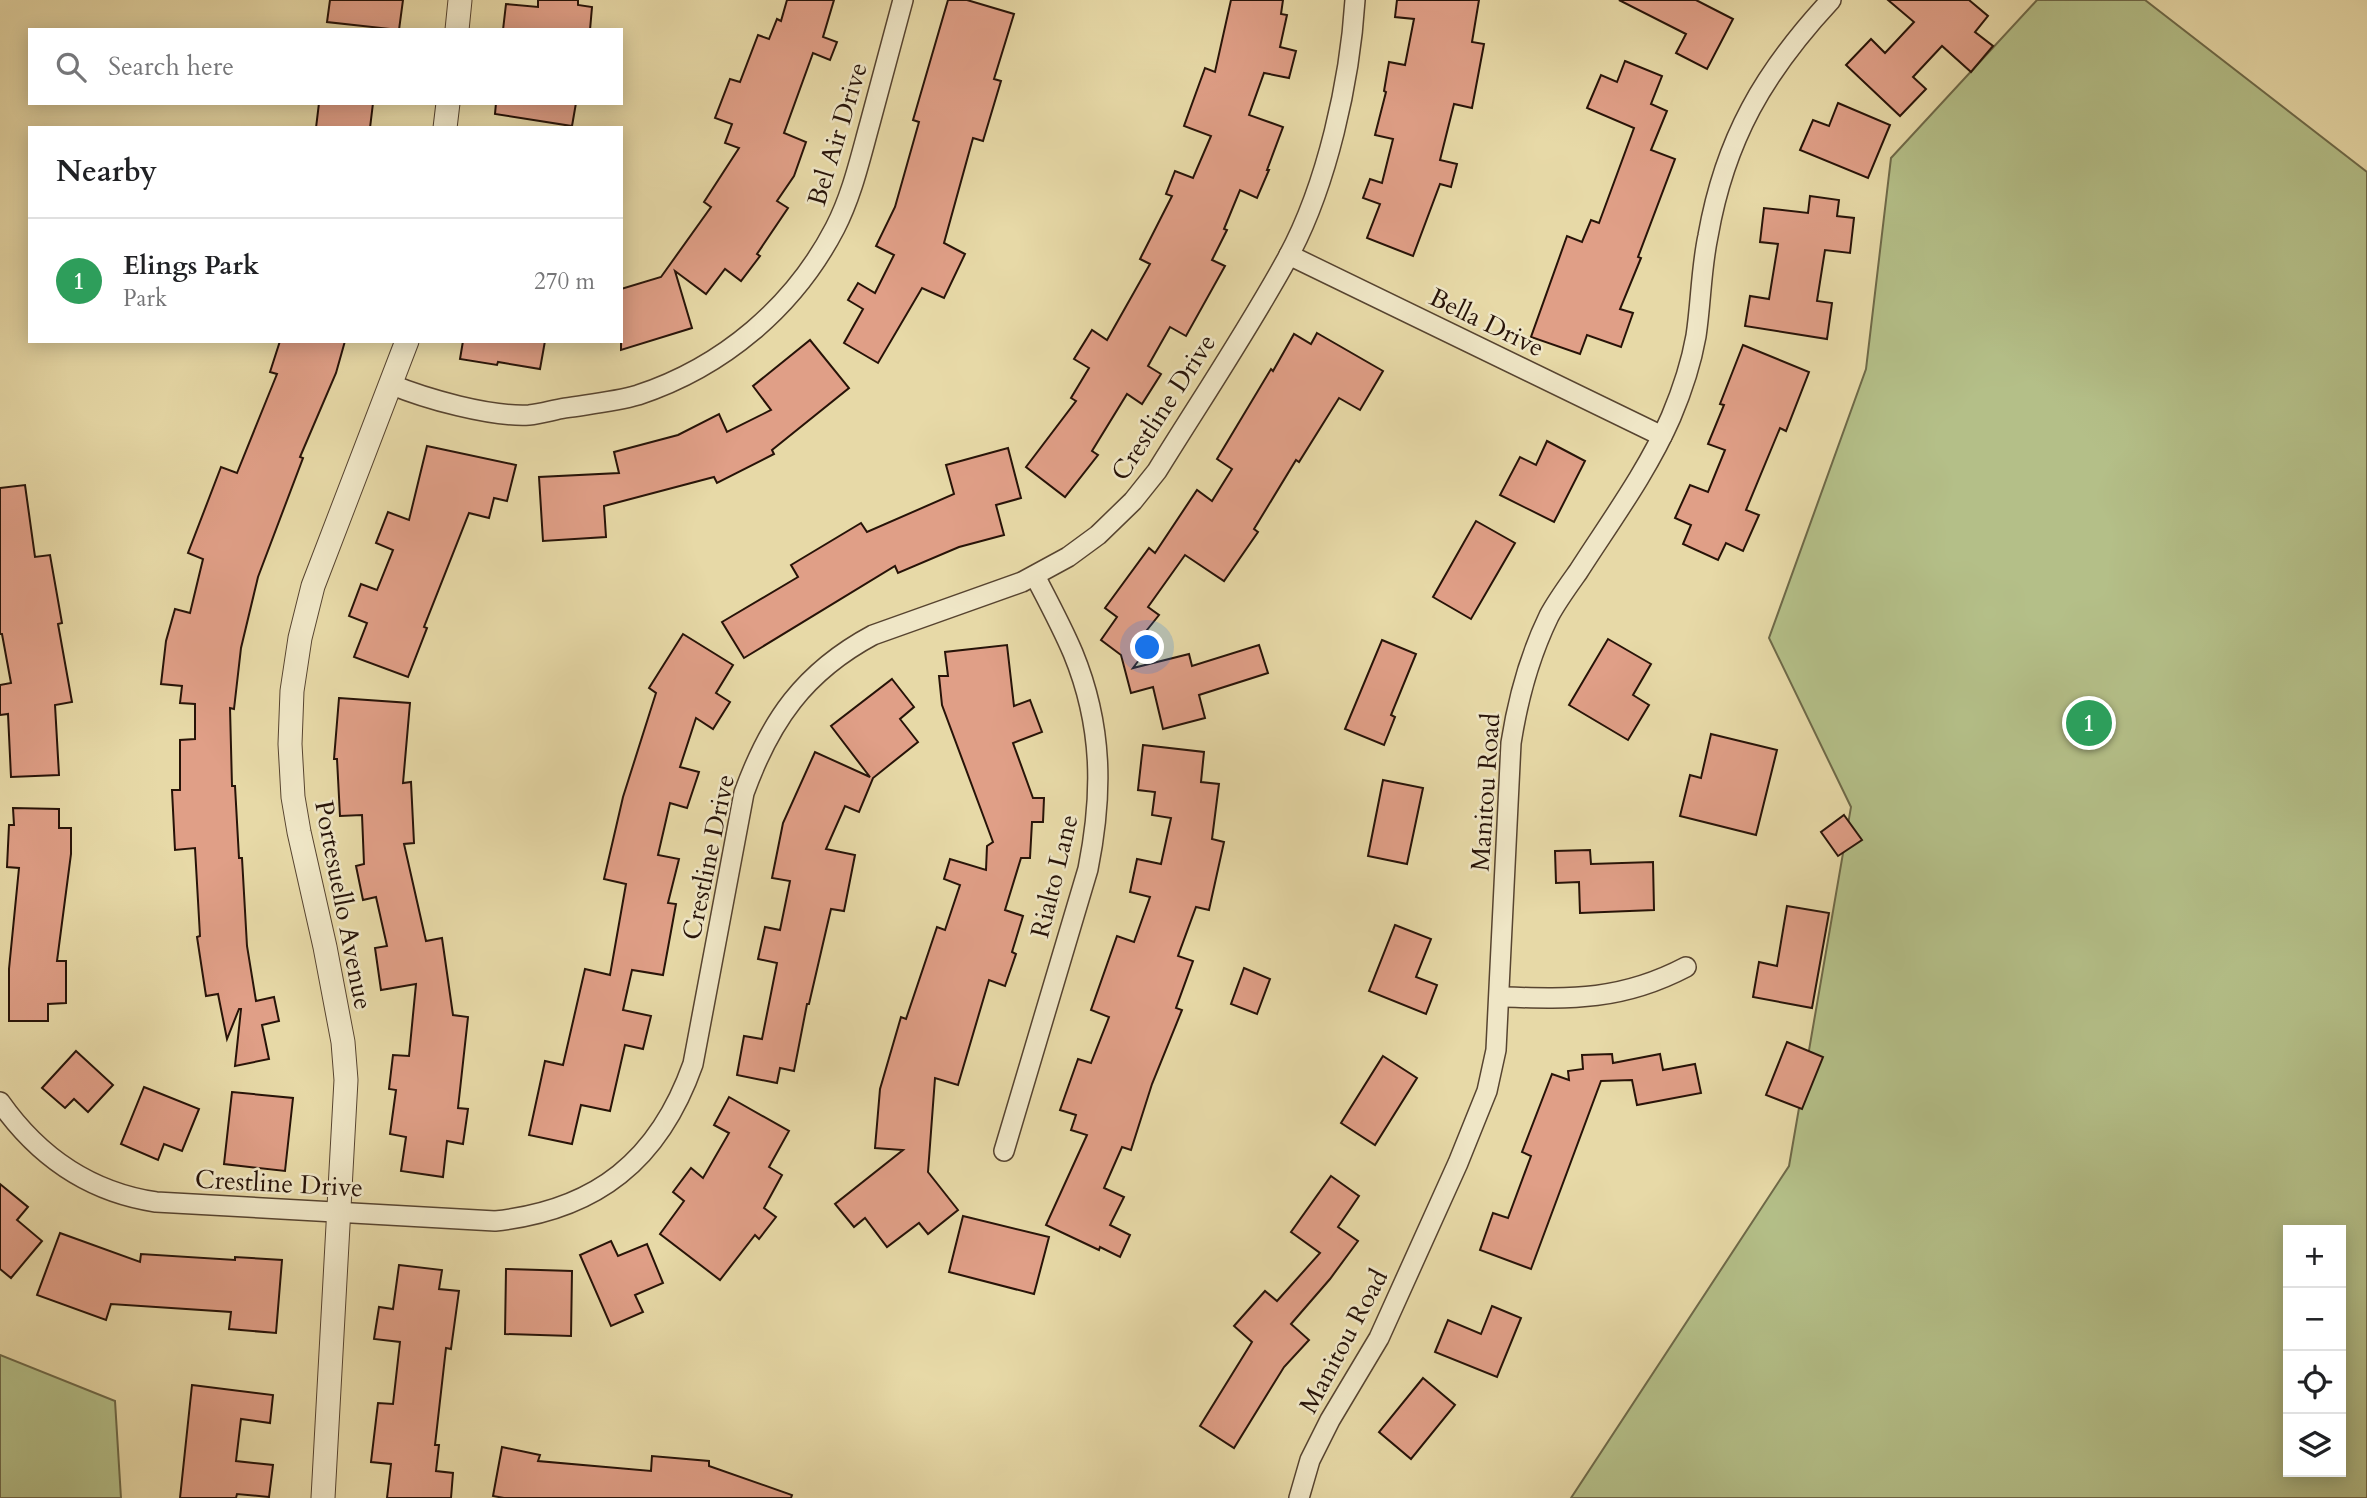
<!DOCTYPE html>
<html lang="en">
<head>
<meta charset="utf-8">
<style>
  :root { --surface:#fff; --page:#f2f2f2; --text:#202124; --muted:#757577; --line:#e0e0e0; --accent:#ea580c }
  body { margin:0; font-family:Cardo,serif; background:var(--page); color:var(--text) }
  .controls { position:absolute; right:21px; bottom:21px; display:grid; overflow:hidden; border-radius:0px; box-shadow:0 4px 18px #0003 }
  .controls button { width:63px; height:63px; display:grid; place-items:center; padding:0; border:0; border-bottom:2px solid var(--line); background:var(--surface); color:var(--text); font:35px sans-serif }
  .you { position:absolute; left:1148px; top:648px; width:24px; height:24px; margin:-18px; border:5px solid #fff; border-radius:50%; background:#1a73e8; box-shadow:0 0 0 10px #1a73e833 }
  .badge { display:grid; place-items:center; width:46px; height:46px; border-radius:50%; background:var(--accent); color:#fff; font-size:23px; font-weight:700 }
  .pin { position:absolute; translate:-50% -50%; border:4px solid #fff; box-shadow:0 2px 7px #0006 }
  .list { margin:0; padding:0; list-style:none }
  h2 { display:flex; justify-content:space-between; align-items:center; height:91px; margin:0; padding:0 28px; font-size:30px }
  h2 small { font-size:23px; font-weight:400; color:var(--muted) }
  .list li { display:grid; grid-template-columns:46px 1fr auto; gap:21px; align-items:center; box-sizing:border-box; height:126px; padding:0 28px; border-top:2px solid var(--line) }
  .list b { display:block; font-size:26px; white-space:nowrap }
  .list p { margin:0; font-size:23px; white-space:nowrap; color:var(--muted) }
  .list em { font-size:23px; font-style:normal; color:var(--muted) }
  .icon { flex:none; width:38px; height:38px; fill:none; stroke:currentColor; stroke-width:2; stroke-linecap:round; stroke-linejoin:round }
  .map { position:relative; flex:none; width:2367px; height:1498px; overflow:hidden }
  .search { position:absolute; background:var(--surface); box-shadow:0 4px 18px #0003; left:28px; top:28px; width:595px; height:77px; display:flex; align-items:center; gap:18px; box-sizing:border-box; padding:0 24px; border-radius:0px; color:var(--muted); font-size:26px }
  .panel { position:absolute; background:var(--surface); box-shadow:0 4px 18px #0003; left:28px; top:126px; width:595px; height:217px; border-radius:0px }
  .map>svg:first-child { display:block }
  .green { fill:#b4bf88; stroke:#6e6948; stroke-width:2; fill-rule:evenodd }
  .building { fill:#e09f87; stroke:#271308; stroke-width:2 }
  .lines { fill:none; stroke-linecap:round; stroke-linejoin:round }
  .minor-casing { stroke:#574430; stroke-width:22 }
  .tertiary-casing { stroke:#574430; stroke-width:25 }
  .minor { stroke:#efe6c6; stroke-width:19 }
  .tertiary { stroke:#efe6c6; stroke-width:23 }
  .labels { text-anchor:middle; stroke-width:5; stroke-linejoin:round; paint-order:stroke }
  .street-label { font-size:26px; fill:#271308; stroke:#efe6c6 }
</style>
</head>
<body>
<div class="map">
<svg width="2367" height="1498" viewBox="0 0 2367 1498">
  <rect width="100%" height="100%" fill="#e7d9a7"/>
  <filter id="stains"><feTurbulence type="fractalNoise" baseFrequency=".00286" numOctaves="4"/><feColorMatrix values="0 0 0 0 .2 0 0 0 0 .09 0 0 0 0 .02 0 0 0 .5 -.17"/></filter>
  <radialGradient id="worn" r=".72"><stop offset=".6" stop-color="#630" stop-opacity="0"/><stop offset="1" stop-color="#630" stop-opacity=".3"/></radialGradient>
  <g class="green">
    <path d="M 2037,0 L 2145,0 L 2367,172 L 2367,1498 L 1571,1498 L 1789,1166 L 1851,807 L 1769,638 L 1866,369 L 1891,158 ZM 2288,1230 L 2341,1230 L 2341,1472 L 2288,1472 Z"/>
    <polygon points="0,1355 115,1401 121,1498 0,1498"/>
  </g>
  <g class="building">
    <polygon points="330,0 403,0 399,30 327,22"/>
    <polygon points="538,0 578,0 578,5 592,7 590,30 503,30 506,4 538,7"/>
    <polygon points="787,0 834,0 823,37 837,42 830,60 813,53 784,133 806,142 794,176 777,201 788,208 757,254 760,256 741,281 725,269 706,294 675,271 692,328 621,350 621,289 661,277 711,207 704,202 739,148 725,143 732,124 715,118 730,79 740,82 758,35 769,39 777,19 781,21"/>
    <polygon points="948,0 967,0 1014,14 994,79 1001,81 983,141 973,138 944,243 965,254 944,298 922,288 878,363 844,343 863,309 848,300 858,283 875,293 894,255 876,246 895,207 919,122 913,120"/>
    <polygon points="1231,0 1283,0 1281,14 1287,15 1280,47 1296,51 1289,78 1264,73 1249,115 1283,127 1267,170 1269,170 1257,198 1240,190 1224,229 1227,230 1212,260 1225,266 1186,336 1170,327 1148,366 1161,374 1142,404 1127,394 1092,451 1098,455 1065,497 1026,467 1076,401 1071,398 1089,368 1074,359 1092,330 1107,340 1150,264 1140,259 1172,196 1166,194 1175,171 1193,178 1211,136 1184,126 1205,68 1215,72"/>
    <polygon points="1397,0 1479,0 1472,42 1484,44 1472,108 1454,104 1440,160 1457,164 1451,187 1440,184 1413,256 1367,238 1380,204 1363,198 1370,179 1382,183 1393,139 1375,135 1386,92 1384,91 1389,62 1405,65 1414,19 1395,17"/>
    <polygon points="1619,0 1696,0 1733,19 1707,69 1676,53 1686,34"/>
    <polygon points="1888,0 1969,0 1988,16 1975,32 1993,46 1971,72 1942,46 1913,77 1926,89 1900,116 1846,65 1871,39 1885,53 1914,22"/>
    <polygon points="1625,61 1662,76 1651,104 1667,111 1651,150 1675,159 1638,257 1641,258 1620,309 1633,313 1621,347 1587,335 1580,354 1531,337 1567,236 1582,242 1591,220 1599,223 1634,128 1587,108 1601,75 1617,82"/>
    <polygon points="319,103 373,103 370,128 316,128"/>
    <polygon points="496,103 576,103 572,126 495,114"/>
    <polygon points="1838,103 1890,125 1868,178 1800,150 1813,120 1829,126"/>
    <polygon points="1810,196 1839,200 1837,216 1854,218 1850,253 1825,250 1817,301 1832,303 1827,339 1745,326 1750,296 1769,299 1778,244 1760,242 1764,208 1808,213"/>
    <polygon points="1317,333 1383,371 1360,410 1339,398 1299,462 1296,460 1254,529 1258,532 1224,581 1185,555 1148,607 1159,615 1147,630 1156,637 1133,668 1189,654 1192,666 1259,645 1268,673 1199,695 1205,718 1163,729 1153,687 1131,693 1121,655 1101,640 1117,617 1105,608 1149,548 1155,553 1197,490 1212,501 1232,469 1217,459 1271,369 1273,371 1294,334 1311,344"/>
    <polygon points="810,340 849,388 772,450 774,454 717,483 714,477 604,506 606,537 543,541 539,477 619,473 614,452 678,435 719,414 727,432 771,410 753,386"/>
    <polygon points="280,341 345,341 336,373 300,457 303,458 258,577 241,648 234,709 230,708 232,786 235,786 239,858 242,858 247,946 256,1001 274,997 279,1021 262,1025 269,1059 235,1066 241,1009 239,1009 227,1039 218,994 206,996 197,937 200,936 195,848 175,850 172,790 180,790 180,740 195,739 195,704 180,703 182,686 161,684 166,641 175,609 190,613 203,559 188,553 221,467 237,473 277,374 270,372"/>
    <polygon points="463,341 545,341 540,369 498,362 497,365 460,359"/>
    <polygon points="1743,345 1809,372 1786,431 1780,428 1746,510 1759,515 1743,551 1726,543 1718,560 1683,544 1691,525 1675,518 1690,485 1708,492 1725,450 1708,444 1724,405 1720,404"/>
    <polygon points="1547,441 1585,461 1554,522 1500,495 1520,457 1536,465"/>
    <polygon points="427,446 516,465 507,501 494,498 489,518 469,513 424,627 427,628 408,677 354,657 367,623 349,616 361,584 377,590 393,550 376,543 388,512 409,520"/>
    <polygon points="1008,448 1021,498 996,505 1004,535 959,547 898,573 895,566 744,658 722,622 798,577 791,565 861,523 867,532 954,494 946,465"/>
    <polygon points="25,485 35,557 50,555 62,623 58,624 72,702 55,705 59,775 11,777 8,714 0,715 0,685 11,683 2,634 0,634 0,488"/>
    <polygon points="1476,521 1515,543 1471,619 1433,597"/>
    <polygon points="683,634 733,665 716,693 730,702 713,729 696,718 680,767 699,772 687,808 670,803 658,855 679,859 668,903 676,904 663,975 632,970 623,1010 651,1016 643,1049 625,1045 610,1111 581,1105 572,1144 529,1135 545,1061 563,1065 585,969 610,975 626,884 604,879 623,797 656,693 649,688"/>
    <polygon points="1608,639 1651,664 1633,695 1649,705 1628,740 1569,705"/>
    <polygon points="1382,640 1416,654 1391,715 1395,717 1384,745 1345,729"/>
    <polygon points="1007,645 1014,706 1030,700 1042,732 1013,743 1033,798 1044,798 1043,822 1032,822 1030,858 1021,858 1005,910 1023,916 1012,952 1016,954 1005,986 989,980 958,1085 935,1078 928,1172 958,1210 928,1234 919,1223 887,1247 865,1218 854,1227 835,1204 903,1150 875,1148 880,1089 901,1017 906,1019 937,927 945,930 960,885 944,879 950,859 986,870 987,846 993,842 942,705 939,676 948,676 945,652"/>
    <polygon points="892,679 914,707 900,719 918,742 873,778 859,812 845,806 826,849 855,855 844,911 831,909 809,1004 807,1004 794,1071 780,1068 777,1083 737,1075 744,1036 762,1039 777,963 758,959 765,927 780,930 790,881 772,878 783,823 815,752 870,777 831,726"/>
    <polygon points="339,698 410,703 403,783 411,782 414,843 404,844 426,941 442,938 453,1015 468,1017 458,1108 468,1109 463,1144 447,1141 443,1177 401,1171 406,1137 390,1134 396,1090 389,1089 393,1055 409,1056 416,984 381,990 375,948 387,946 376,897 363,900 356,866 364,864 362,815 340,816 337,759 334,759"/>
    <polygon points="1711,734 1777,750 1756,835 1680,816 1690,775 1701,778"/>
    <polygon points="1143,745 1204,752 1201,782 1219,784 1212,839 1224,842 1209,910 1196,907 1178,956 1193,961 1176,1008 1182,1010 1152,1084 1131,1150 1122,1147 1104,1188 1124,1197 1110,1225 1130,1235 1120,1257 1100,1247 1099,1250 1046,1225 1087,1135 1071,1130 1076,1115 1060,1110 1078,1059 1091,1063 1109,1017 1091,1010 1117,936 1134,942 1150,897 1130,892 1137,859 1161,864 1171,818 1152,815 1155,792 1138,790"/>
    <polygon points="1383,780 1423,788 1407,864 1368,856"/>
    <polygon points="13,808 59,809 59,828 71,828 71,854 57,961 66,961 66,1003 48,1004 48,1021 9,1021 9,969 19,868 7,867 9,825 14,825"/>
    <polygon points="1844,815 1862,840 1838,856 1821,832"/>
    <polygon points="1590,850 1591,864 1653,862 1654,910 1580,913 1579,882 1556,883 1555,851"/>
    <polygon points="1787,906 1829,913 1812,1008 1753,997 1759,962 1777,966"/>
    <polygon points="1395,925 1431,939 1416,977 1437,985 1426,1014 1369,991"/>
    <polygon points="1244,968 1270,979 1257,1014 1231,1004"/>
    <polygon points="1787,1042 1823,1057 1802,1109 1766,1095"/>
    <polygon points="76,1051 113,1085 88,1112 74,1099 65,1108 42,1088"/>
    <polygon points="1612,1054 1613,1063 1660,1054 1663,1070 1695,1064 1701,1093 1637,1105 1632,1080 1601,1081 1531,1269 1480,1250 1493,1213 1508,1218 1531,1156 1522,1152 1552,1074 1569,1080 1568,1071 1583,1069 1582,1055"/>
    <polygon points="1383,1056 1417,1078 1375,1145 1341,1123"/>
    <polygon points="144,1087 199,1109 182,1151 164,1144 158,1160 121,1144"/>
    <polygon points="232,1092 293,1098 285,1171 224,1164"/>
    <polygon points="729,1097 789,1131 769,1167 782,1175 764,1208 776,1217 759,1239 755,1235 720,1280 660,1234 684,1201 673,1192 691,1168 703,1178 729,1133 714,1125"/>
    <polygon points="1331,1176 1359,1196 1338,1227 1358,1241 1330,1279 1291,1324 1309,1340 1284,1367 1234,1448 1200,1426 1252,1342 1234,1326 1265,1291 1277,1301 1320,1253 1291,1232"/>
    <polygon points="0,1184 28,1207 17,1220 42,1241 11,1278 0,1269"/>
    <polygon points="963,1216 1049,1237 1034,1294 949,1272"/>
    <polygon points="60,1233 140,1262 141,1254 235,1260 235,1257 282,1260 276,1333 229,1329 231,1312 111,1304 106,1320 37,1295"/>
    <polygon points="611,1241 618,1256 647,1244 663,1283 635,1295 643,1312 611,1326 580,1255"/>
    <polygon points="399,1265 442,1270 439,1289 459,1291 451,1349 446,1348 435,1445 439,1445 436,1471 453,1473 451,1498 387,1498 391,1464 371,1462 378,1403 393,1404 400,1342 374,1339 379,1307 393,1309"/>
    <polygon points="506,1269 572,1271 571,1336 505,1334"/>
    <polygon points="1492,1306 1521,1318 1497,1377 1435,1352 1448,1320 1481,1334"/>
    <polygon points="1423,1378 1455,1405 1411,1459 1379,1432"/>
    <polygon points="192,1385 273,1395 270,1423 241,1419 236,1461 273,1465 269,1497 237,1494 236,1498 180,1498"/>
    <polygon points="502,1447 540,1455 538,1461 651,1471 652,1456 709,1461 709,1466 792,1495 791,1498 504,1498 493,1496"/>
  </g>
  <g class="lines">
    <defs>
      <g id="minor">
        <polyline points="1289,255 1662,436"/>
        <path d="M 390,384 C 426,399 490,417 529,415 C 541,414 553,410 565,408 C 590,404 614,402 638,395 C 723,367 794,307 835,228 C 852,195 860,159 870,123 C 881,82 892,41 903,0"/>
        <path d="M 1500,997 C 1571,999 1621,1001 1686,967"/>
        <path d="M 0,1102 C 38,1156 89,1192 156,1202 L 495,1221 C 597,1210 659,1160 693,1064 L 744,793 C 770,721 804,672 873,635 L 1022,582 L 1068,557 L 1098,535 L 1133,501 L 1157,471 C 1201,400 1248,330 1288,257 C 1327,185 1350,81 1355,0"/>
        <path d="M 1004,1151 L 1088,869 C 1103,794 1103,726 1073,653 C 1062,627 1048,601 1035,576"/>
        <path d="M 1299,1498 L 1310,1460 L 1330,1420 L 1379,1338 L 1458,1163 L 1487,1091 L 1496,1050 L 1511,743 C 1518,698 1529,657 1549,616 C 1557,601 1568,586 1578,572 C 1610,522 1647,472 1671,417 C 1682,391 1691,364 1696,336 C 1701,303 1701,269 1708,236 C 1725,139 1764,72 1831,0"/>
      </g>
      <g id="tertiary">
        <polyline points="457,30 460,0"/>
        <polyline points="445,128 448,103"/>
        <polyline points="323,1498 346,1080 343,1042 325,947 299,832 293,797 290,744 292,691 300,638 313,586 407,341"/>
      </g>
    </defs>
    <use href="#minor" class="minor-casing"/>
    <use href="#tertiary" class="tertiary-casing"/>
    <use href="#minor" class="minor"/>
    <use href="#tertiary" class="tertiary"/>
  </g>
  <g class="labels">
    <g class="street-label">
      <text transform="translate(837 134) rotate(-73)" y="9">Bel Air Drive</text>
      <text transform="translate(1487 322) rotate(26)" y="9">Bella Drive</text>
      <text transform="translate(1163 407) rotate(-57)" y="9">Crestline Drive</text>
      <text transform="translate(1485 792) rotate(-86)" y="9">Manitou Road</text>
      <text transform="translate(708 857) rotate(-78)" y="9">Crestline Drive</text>
      <text transform="translate(1054 876) rotate(-76)" y="9">Rialto Lane</text>
      <text transform="translate(344 905) rotate(79)" y="9">Portesuello Avenue</text>
      <text transform="translate(279 1183) rotate(3)" y="9">Crestline Drive</text>
      <text transform="translate(1343 1341) rotate(-62)" y="9">Manitou Road</text>
    </g>
  </g>
  <rect width="100%" height="100%" filter="url(#stains)"/>
  <rect width="100%" height="100%" fill="url(#worn)"/>
</svg>
<div class="controls">
<button>+</button>
<button>−</button>
<button><svg class="icon" aria-label="locate" viewBox="0 0 24 24"><circle cx="12" cy="12" r="6"/><path d="M12 2v4M12 18v4M2 12h4M18 12h4"/></svg></button>
<button><svg class="icon" aria-label="layers" viewBox="0 0 24 24"><path d="M12 4l9 5-9 5-9-5zM3 14l9 5 9-5"/></svg></button>
</div>
<div class="you"></div>
<div class="pin badge" style="left:2089px;top:723px;background:#2e9e5b">1</div>
<div class="search"><svg class="icon" aria-label="search" viewBox="0 0 24 24"><circle cx="10" cy="10" r="6"/><path d="M15 15l6 6"/></svg>Search here</div>
<section class="panel">
<h2>Nearby<small></small></h2>
<ul class="list">
<li><span class="badge" style="background:#2e9e5b">1</span><div><b>Elings Park</b><p>Park</p></div><em>270 m</em></li>
</ul>
</section>
</div>
</body>
</html>
